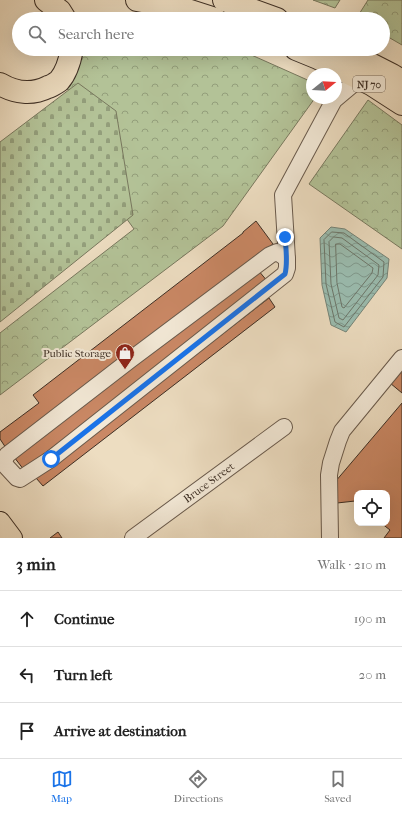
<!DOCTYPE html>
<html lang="en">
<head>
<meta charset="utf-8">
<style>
  :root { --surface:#fff; --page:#f6f6f6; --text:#222; --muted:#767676; --line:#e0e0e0; --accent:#1a73e8 }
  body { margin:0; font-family:"IM FELL French Canon",serif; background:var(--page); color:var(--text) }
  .controls { position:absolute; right:12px; bottom:12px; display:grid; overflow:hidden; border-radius:8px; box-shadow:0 4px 16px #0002 }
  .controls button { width:36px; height:36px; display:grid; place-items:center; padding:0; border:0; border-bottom:1px solid var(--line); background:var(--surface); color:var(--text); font:20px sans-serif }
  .compass { position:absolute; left:306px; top:68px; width:36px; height:36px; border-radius:50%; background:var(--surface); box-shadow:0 4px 16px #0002; rotate:72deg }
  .stop { position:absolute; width:12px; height:12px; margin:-9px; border:3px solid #1a73e8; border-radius:50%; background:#fff }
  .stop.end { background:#1a73e8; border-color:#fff; box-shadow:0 1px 4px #0008 }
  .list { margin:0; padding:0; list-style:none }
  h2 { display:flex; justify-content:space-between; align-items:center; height:52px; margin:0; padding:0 16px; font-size:17px }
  h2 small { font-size:13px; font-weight:400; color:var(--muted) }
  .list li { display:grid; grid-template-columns:26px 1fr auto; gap:12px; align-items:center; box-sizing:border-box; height:56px; padding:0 16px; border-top:1px solid var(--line) }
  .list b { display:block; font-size:15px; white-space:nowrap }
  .list em { font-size:13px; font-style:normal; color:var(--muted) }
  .icon { flex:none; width:22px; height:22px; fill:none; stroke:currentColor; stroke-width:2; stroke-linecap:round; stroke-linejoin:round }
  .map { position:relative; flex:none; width:402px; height:538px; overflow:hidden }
  .search { position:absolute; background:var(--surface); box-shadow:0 4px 16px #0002; left:12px; right:12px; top:12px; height:44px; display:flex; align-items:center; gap:10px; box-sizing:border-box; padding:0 14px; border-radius:22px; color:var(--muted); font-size:15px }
  .sheet { height:220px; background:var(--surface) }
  nav { display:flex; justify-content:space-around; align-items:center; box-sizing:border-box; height:56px; border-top:1px solid var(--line); background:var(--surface); font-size:11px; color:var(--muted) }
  nav a { display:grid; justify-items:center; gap:2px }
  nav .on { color:var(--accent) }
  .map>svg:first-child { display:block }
  .forest { fill:url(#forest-crowns); stroke:#78785e }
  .cemetery { fill:url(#cemetery-stones); stroke:#78785e }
  .water { fill:url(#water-waves); stroke:#758478 }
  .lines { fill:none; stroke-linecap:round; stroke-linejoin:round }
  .shore { stroke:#6c766a; stroke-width:1 }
  .building { fill:#ca8865; stroke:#3d2f25 }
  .minor-casing { stroke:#695a4c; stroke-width:18 }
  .major-casing { stroke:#3d2f25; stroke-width:22 }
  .highway-casing { stroke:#3d2f25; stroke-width:24 }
  .minor { stroke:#f3e9d7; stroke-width:16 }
  .major { stroke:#edddc1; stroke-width:20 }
  .highway { stroke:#edddc1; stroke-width:22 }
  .route { stroke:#1a73e8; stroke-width:5 }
  .labels { text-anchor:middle; stroke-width:4; stroke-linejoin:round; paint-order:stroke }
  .shield { fill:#f3e9d7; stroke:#74675a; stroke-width:1 }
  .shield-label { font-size:10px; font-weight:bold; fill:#3d2f25 }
  .poi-label { font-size:11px; fill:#3d2f25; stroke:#f3e9d7; text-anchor:end }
  .street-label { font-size:11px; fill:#3d2f25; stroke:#f3e9d7 }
</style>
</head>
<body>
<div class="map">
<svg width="402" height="538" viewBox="0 0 402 538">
  <defs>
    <pattern id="forest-crowns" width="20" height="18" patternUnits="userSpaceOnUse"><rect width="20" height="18" fill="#b3c297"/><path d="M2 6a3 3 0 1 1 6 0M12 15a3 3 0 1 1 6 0" fill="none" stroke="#939e7b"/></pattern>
    <pattern id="cemetery-stones" width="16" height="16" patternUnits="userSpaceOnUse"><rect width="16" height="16" fill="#b3c297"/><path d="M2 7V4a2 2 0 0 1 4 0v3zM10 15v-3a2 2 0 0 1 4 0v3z" fill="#939e7b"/></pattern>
    <pattern id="water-waves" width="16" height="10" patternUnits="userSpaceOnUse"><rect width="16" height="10" fill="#9abcaf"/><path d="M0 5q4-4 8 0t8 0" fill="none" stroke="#7f998e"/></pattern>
  </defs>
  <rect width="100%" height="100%" fill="#edddc1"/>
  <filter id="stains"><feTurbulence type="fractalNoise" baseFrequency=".005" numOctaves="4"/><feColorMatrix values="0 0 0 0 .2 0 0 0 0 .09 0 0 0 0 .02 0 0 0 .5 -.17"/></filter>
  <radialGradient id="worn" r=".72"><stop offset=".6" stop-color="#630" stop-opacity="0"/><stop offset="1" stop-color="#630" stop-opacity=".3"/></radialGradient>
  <g class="forest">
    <polygon points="313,0 340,0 335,8"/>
    <polygon points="368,0 402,0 402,45 383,34 383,19 356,19"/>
    <polygon points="85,49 238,49 312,82 312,98 315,98 223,226 0,395 0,333 134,229 93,172 112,116 62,86"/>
    <polygon points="368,100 402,125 402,249 309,184"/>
  </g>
  <polygon class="cemetery" points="78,83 116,111 133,215 0,322 0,142"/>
  <polygon class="water" points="331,227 345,229 389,259 387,278 346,332 331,325 322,285 320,238"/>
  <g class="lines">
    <g class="shore">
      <polygon points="332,232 344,233 384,262 383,277 344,327 335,322 326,284 324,240"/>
      <polygon points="334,237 342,238 379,265 378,275 343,320 339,318 331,284 329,242"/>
      <polygon points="336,244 340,244 373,268 372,273 344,308 342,307 337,283"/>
    </g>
  </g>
  <g class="building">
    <polygon points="256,221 273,244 260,254 259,253 6,448 0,439 0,432 39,403 33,395 243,233 243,232"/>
    <polygon points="258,270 268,282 40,457 24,470 14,457"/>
    <polygon points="269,298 275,307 43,486 36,478"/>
    <polygon points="402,368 402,393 390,383"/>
    <polygon points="402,403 402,538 384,538 390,530 381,523 387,523 387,493 357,493 357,502 355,501 337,503 335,482"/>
    <polygon points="58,532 62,538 50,538"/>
  </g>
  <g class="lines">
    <defs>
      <g id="minor">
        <polyline points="0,463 3,463 17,478 20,479 51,459 285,274 287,268 287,259 283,195 334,100 359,79"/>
        <polyline points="3,463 7,455 130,360 270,255 277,252 287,259"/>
        <path id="s1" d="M 133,538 L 284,427"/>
        <polyline points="330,538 329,475 331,463 338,441 342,431 402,358"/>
      </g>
      <polyline id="major" points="0,522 12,538"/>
      <g id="highway">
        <polyline points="46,0 60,11 65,19"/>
        <polyline points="137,0 184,9 215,19"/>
        <polyline points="224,0 277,19"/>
        <polyline points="296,49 318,58 371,84 402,104"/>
        <polyline points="341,49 392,75 402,81"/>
        <path d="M 0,84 C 15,93 32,95 48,87 C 52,86 56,83 59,81 C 67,72 70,60 72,49"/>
      </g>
    </defs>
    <use href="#minor" class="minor-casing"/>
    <use href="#major" class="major-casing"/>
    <use href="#highway" class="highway-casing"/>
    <use href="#minor" class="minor"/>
    <use href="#major" class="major"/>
    <use href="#highway" class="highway"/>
  </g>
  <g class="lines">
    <path class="route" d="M 51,459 L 285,274 C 288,262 286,250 285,237"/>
  </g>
  <defs>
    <symbol id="shop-pin" viewBox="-11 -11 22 30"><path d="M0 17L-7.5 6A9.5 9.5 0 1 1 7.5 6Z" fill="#8f2418" stroke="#f3e9d7"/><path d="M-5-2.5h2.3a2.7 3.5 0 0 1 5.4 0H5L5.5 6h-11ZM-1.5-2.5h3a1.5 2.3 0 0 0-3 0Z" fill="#fff"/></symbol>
  </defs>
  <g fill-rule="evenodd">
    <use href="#shop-pin" x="114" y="342" width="22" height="30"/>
  </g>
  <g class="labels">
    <rect class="shield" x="353" y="76" width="32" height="16" rx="3"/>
    <g class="shield-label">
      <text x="369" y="88">NJ 70</text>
    </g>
    <g class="poi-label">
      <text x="111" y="357">Public Storage</text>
    </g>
    <g class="street-label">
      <text dy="4" stroke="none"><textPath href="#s1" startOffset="94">Bruce Street</textPath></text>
    </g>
  </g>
  <rect width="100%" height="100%" filter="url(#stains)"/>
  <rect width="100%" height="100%" fill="url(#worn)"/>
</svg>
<div class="controls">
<button><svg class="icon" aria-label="locate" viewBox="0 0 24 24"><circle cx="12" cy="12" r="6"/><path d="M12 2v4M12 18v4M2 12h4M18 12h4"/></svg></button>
</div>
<svg class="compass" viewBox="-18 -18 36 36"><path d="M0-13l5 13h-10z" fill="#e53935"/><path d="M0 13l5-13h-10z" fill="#767676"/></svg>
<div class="stop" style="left:51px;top:459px"></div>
<div class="stop end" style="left:285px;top:237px"></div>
<div class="search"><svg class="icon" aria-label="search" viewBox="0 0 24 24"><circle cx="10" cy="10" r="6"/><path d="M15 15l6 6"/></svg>Search here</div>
</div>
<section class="sheet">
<h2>3 min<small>Walk · 210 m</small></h2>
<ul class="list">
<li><svg class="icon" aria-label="ahead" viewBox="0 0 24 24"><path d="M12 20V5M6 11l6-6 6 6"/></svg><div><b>Continue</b></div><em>190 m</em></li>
<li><svg class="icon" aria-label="left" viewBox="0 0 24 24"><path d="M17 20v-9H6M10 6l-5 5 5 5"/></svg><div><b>Turn left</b></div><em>20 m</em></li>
<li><svg class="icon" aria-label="arrive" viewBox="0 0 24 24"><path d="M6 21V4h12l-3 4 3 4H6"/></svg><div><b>Arrive at destination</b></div></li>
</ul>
</section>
<nav>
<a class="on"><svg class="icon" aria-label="map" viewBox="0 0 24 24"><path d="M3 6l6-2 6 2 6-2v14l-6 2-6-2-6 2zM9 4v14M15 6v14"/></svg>Map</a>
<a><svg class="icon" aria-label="directions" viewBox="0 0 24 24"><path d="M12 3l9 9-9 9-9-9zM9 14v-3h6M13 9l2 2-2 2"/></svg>Directions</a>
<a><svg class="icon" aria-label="saved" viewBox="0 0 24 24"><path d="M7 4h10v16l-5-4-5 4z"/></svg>Saved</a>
</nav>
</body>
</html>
